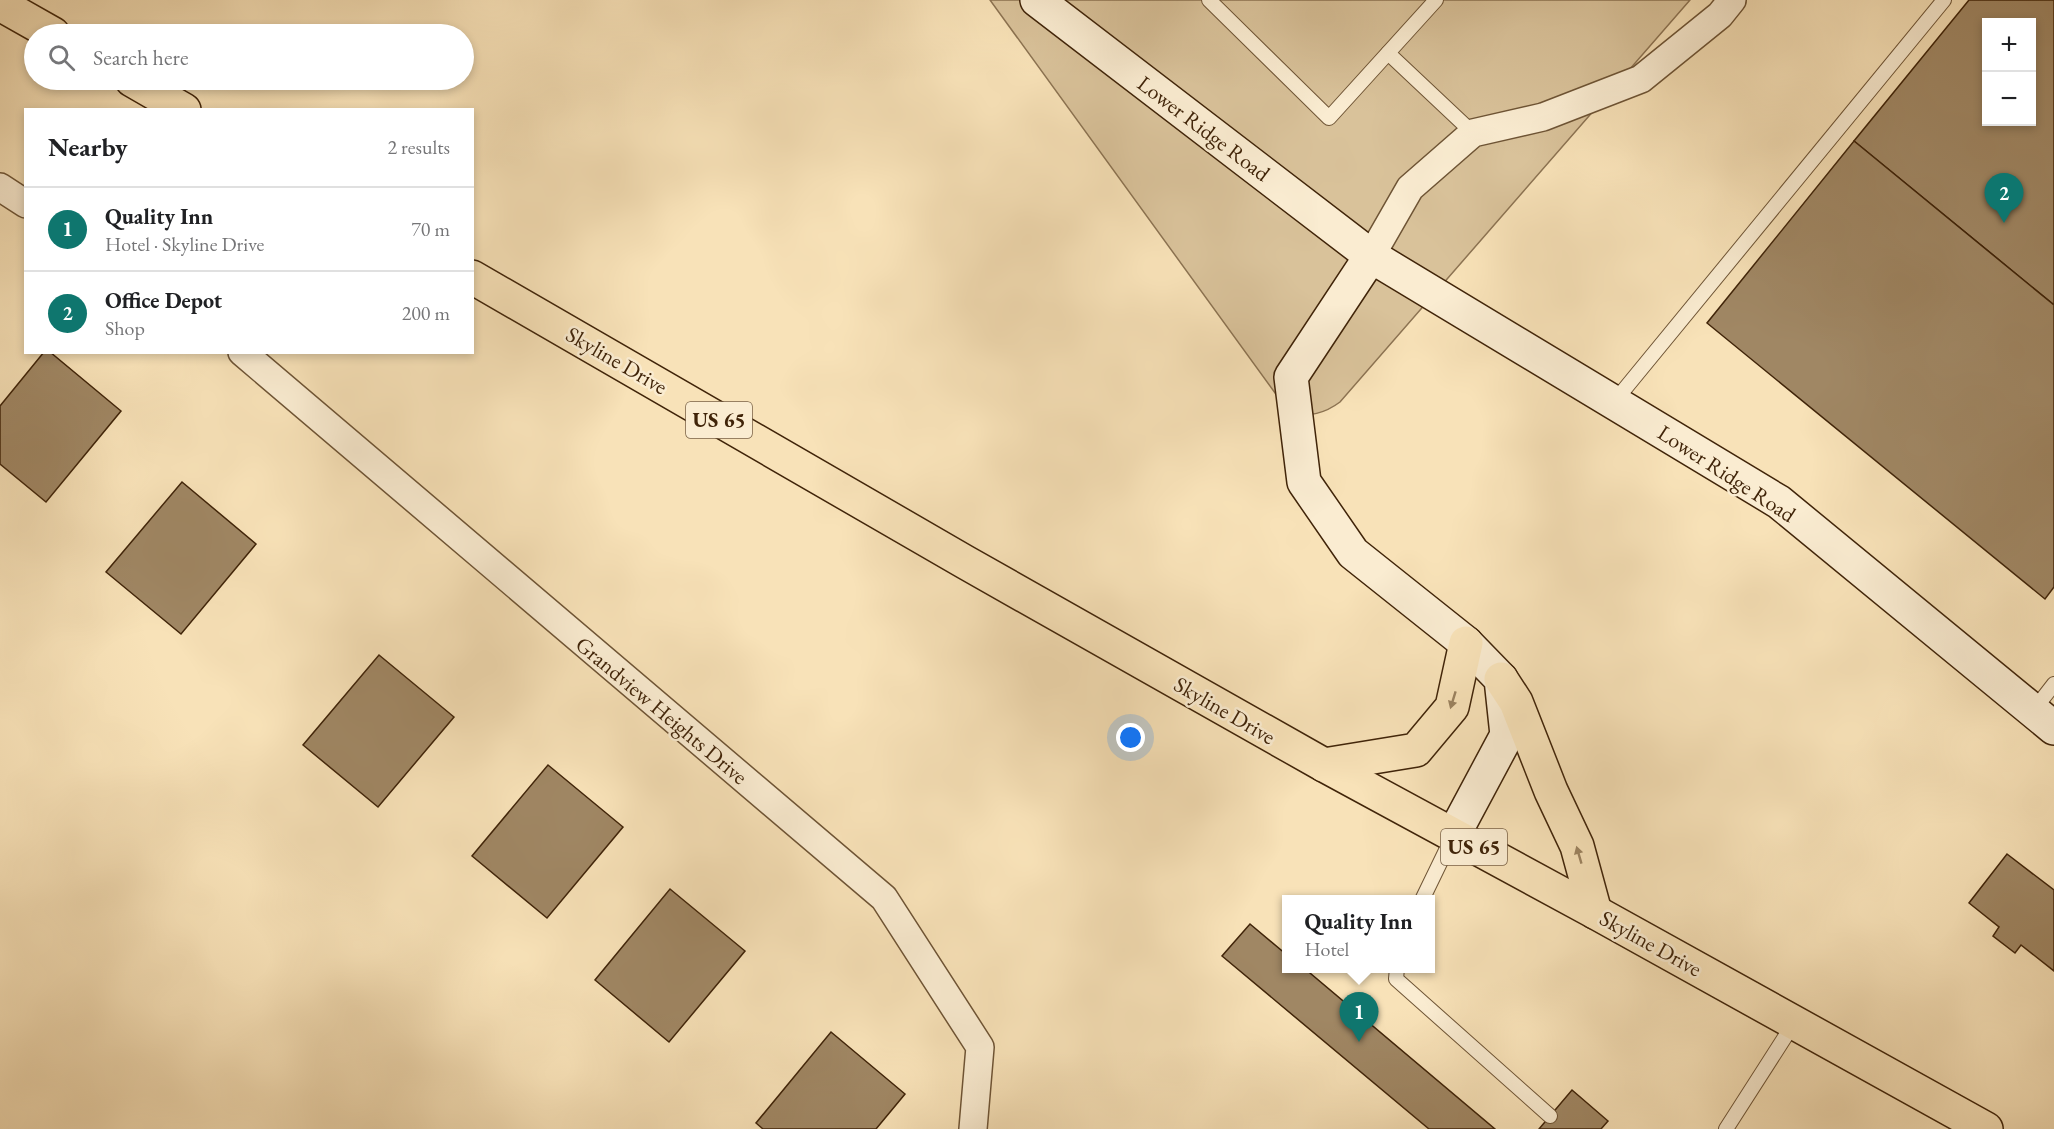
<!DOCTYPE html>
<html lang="en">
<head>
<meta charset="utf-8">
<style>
  :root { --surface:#fff; --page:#f6f6f6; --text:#202124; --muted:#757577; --line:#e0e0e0; --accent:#0f766e }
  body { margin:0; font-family:"EB Garamond",serif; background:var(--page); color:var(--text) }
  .controls { position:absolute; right:18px; top:18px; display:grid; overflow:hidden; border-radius:0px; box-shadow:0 3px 9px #0003 }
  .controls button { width:54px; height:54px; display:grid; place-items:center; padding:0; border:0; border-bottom:2px solid var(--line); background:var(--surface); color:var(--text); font:30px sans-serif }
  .you { position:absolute; left:1131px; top:738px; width:21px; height:21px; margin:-15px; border:4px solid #fff; border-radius:50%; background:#1a73e8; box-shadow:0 0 0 9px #1a73e833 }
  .badge { display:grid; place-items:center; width:39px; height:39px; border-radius:50%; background:var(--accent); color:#fff; font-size:20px; font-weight:700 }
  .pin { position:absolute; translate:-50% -50px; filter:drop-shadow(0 2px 3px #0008) }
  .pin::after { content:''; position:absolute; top:32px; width:21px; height:18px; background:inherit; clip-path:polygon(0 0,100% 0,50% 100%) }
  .popup { position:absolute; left:1282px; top:895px; width:153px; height:78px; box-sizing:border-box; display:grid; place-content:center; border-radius:0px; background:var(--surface); filter:drop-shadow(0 2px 4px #0005); font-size:20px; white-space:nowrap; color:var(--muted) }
  .popup b { font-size:22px; color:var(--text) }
  .popup::after { content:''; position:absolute; left:50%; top:100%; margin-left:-12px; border:12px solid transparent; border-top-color:var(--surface) }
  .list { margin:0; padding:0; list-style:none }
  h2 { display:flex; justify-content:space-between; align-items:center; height:78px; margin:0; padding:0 24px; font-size:26px }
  h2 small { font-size:20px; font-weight:400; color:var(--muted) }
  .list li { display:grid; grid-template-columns:39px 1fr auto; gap:18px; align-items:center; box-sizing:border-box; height:84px; padding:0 24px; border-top:2px solid var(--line) }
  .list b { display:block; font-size:22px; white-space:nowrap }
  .list p { margin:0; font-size:20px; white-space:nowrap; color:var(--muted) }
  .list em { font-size:20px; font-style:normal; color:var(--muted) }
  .icon { flex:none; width:33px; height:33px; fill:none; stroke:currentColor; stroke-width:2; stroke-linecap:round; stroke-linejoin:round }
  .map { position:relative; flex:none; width:2054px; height:1129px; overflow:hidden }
  .search { position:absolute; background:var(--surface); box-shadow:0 3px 9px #0003; left:24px; top:24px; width:450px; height:66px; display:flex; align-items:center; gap:15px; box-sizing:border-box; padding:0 21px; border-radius:33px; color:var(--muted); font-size:22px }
  .panel { position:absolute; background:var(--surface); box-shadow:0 3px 9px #0003; left:24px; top:108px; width:450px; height:246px; border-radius:0px }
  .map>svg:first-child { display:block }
  .green { fill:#d9c29a; stroke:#8c7352; stroke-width:1.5 }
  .building { fill:#a08764; stroke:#402409; stroke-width:1.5; fill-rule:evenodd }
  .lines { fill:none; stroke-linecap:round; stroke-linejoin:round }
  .lane-casing { stroke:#6e5435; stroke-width:16 }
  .street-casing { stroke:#6e5435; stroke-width:30 }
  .secondary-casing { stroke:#402409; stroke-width:36 }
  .highway-casing { stroke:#402409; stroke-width:36 }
  .lane { stroke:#faecd1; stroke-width:14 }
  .street { stroke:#faecd1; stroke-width:27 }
  .secondary { stroke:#faecd1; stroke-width:33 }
  .highway { stroke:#f8e2b8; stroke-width:33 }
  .oneway { fill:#9c8360 }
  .labels { text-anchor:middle; stroke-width:5; stroke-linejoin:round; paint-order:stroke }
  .shield { fill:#faecd1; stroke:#786045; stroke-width:1.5 }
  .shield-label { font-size:21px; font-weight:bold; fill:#402409 }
  .street-label { font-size:22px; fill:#402409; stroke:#faecd1 }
</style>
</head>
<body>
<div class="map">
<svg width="2054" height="1129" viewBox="0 0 2054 1129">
  <rect width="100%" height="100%" fill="#f8e2b8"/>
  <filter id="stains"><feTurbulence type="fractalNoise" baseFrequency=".00333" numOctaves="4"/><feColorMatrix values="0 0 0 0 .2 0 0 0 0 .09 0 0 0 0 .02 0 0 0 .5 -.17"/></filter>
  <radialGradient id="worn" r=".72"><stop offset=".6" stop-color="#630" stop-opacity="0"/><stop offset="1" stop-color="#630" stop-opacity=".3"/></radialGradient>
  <path class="green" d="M 990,0 L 1690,0 L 1340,402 C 1324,414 1310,416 1291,415 Z"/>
  <g class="building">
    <path d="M 1969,0 L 2054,0 L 2054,305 L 1854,141 ZM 1986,22 L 2032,22 L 2032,122 L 1986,122 Z"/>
    <polygon points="1854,141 2054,305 2054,587 2045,599 1707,323"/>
    <polygon points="44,352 50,352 121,411 46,502 0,464 0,406"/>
    <polygon points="182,482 256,544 181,634 106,572"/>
    <polygon points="379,655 454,717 378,807 303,745"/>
    <polygon points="548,765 623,827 547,918 472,856"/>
    <polygon points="2007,854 2054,890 2054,971 2021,945 2015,953 1993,936 1999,927 1969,903"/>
    <polygon points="670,889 745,951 669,1042 595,980"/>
    <polygon points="1250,924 1287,955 1287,968 1304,968 1495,1129 1429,1129 1222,956"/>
    <polygon points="831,1032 905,1094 876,1129 763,1129 756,1123"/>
    <polygon points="1572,1090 1608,1121 1601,1129 1539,1129"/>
  </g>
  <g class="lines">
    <defs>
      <g id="lane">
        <polyline points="1209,0 1329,118 1436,0"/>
        <polyline points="1388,53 1473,133"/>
        <polyline points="1614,402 1944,0"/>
        <polyline points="2033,711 2054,684"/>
        <polyline points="1422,900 1453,836"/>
        <polyline points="1397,968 1396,979 1550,1116"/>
        <polyline points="1726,1129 1794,1023"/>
      </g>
      <g id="street">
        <polyline points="0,187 26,204"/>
        <polyline points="1371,256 1410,188 1473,133 1543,117 1641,79 1720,15 1732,0"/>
        <polyline points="242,352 884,898 980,1047 973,1129"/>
      </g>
      <g id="secondary">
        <polyline points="1037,0 1371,256 1291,377 1304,482 1353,553 1466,643 1501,679 1507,735 1453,836"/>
        <polyline points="1371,256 1779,502 2054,728"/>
      </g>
      <g id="highway">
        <polyline points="0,4 53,34"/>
        <polyline points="132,80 184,110"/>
        <polyline points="472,277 965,562 1324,765 1595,912 1986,1129"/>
        <polyline points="1501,679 1516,702 1551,791 1577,846 1595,912"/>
        <polyline points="1324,765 1416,750 1452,707 1466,643"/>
      </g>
    </defs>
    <use href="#lane" class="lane-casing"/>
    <use href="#street" class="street-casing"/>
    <use href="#secondary" class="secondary-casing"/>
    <use href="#highway" class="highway-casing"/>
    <use href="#lane" class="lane"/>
    <use href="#street" class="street"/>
    <use href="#secondary" class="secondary"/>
    <use href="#highway" class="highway"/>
  </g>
  <defs><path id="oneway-solid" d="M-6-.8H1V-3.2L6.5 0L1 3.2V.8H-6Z" transform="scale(1.5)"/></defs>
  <g class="oneway">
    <use href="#oneway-solid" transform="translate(1453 700) rotate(107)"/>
    <use href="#oneway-solid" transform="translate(1579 855) rotate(-106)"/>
  </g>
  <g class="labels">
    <g class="shield">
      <rect x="686" y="402" width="66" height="36" rx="4.5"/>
      <rect x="1441" y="829" width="66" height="36" rx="4.5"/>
    </g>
    <g class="shield-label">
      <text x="719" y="427">US 65</text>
      <text x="1474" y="854">US 65</text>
    </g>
    <g class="street-label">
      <text transform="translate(1204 128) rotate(37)" y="8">Lower Ridge Road</text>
      <text transform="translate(617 360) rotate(30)" y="8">Skyline Drive</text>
      <text transform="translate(1727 473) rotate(33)" y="8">Lower Ridge Road</text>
      <text transform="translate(662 710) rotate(40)" y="8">Grandview Heights Drive</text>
      <text transform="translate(1225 710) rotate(30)" y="8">Skyline Drive</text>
      <text transform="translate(1651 943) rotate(29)" y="8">Skyline Drive</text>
    </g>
  </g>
  <rect width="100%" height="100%" filter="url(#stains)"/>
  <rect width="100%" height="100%" fill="url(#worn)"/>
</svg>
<div class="controls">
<button>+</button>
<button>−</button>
</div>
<div class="you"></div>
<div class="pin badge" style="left:1359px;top:1042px">1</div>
<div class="popup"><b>Quality Inn</b>Hotel</div>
<div class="pin badge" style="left:2004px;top:223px">2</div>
<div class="search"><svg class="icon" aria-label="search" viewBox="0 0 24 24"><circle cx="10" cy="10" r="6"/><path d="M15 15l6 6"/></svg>Search here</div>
<section class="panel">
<h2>Nearby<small>2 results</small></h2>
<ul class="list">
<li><span class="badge">1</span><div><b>Quality Inn</b><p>Hotel · Skyline Drive</p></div><em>70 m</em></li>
<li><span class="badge">2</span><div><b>Office Depot</b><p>Shop</p></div><em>200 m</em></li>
</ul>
</section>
</div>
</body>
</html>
